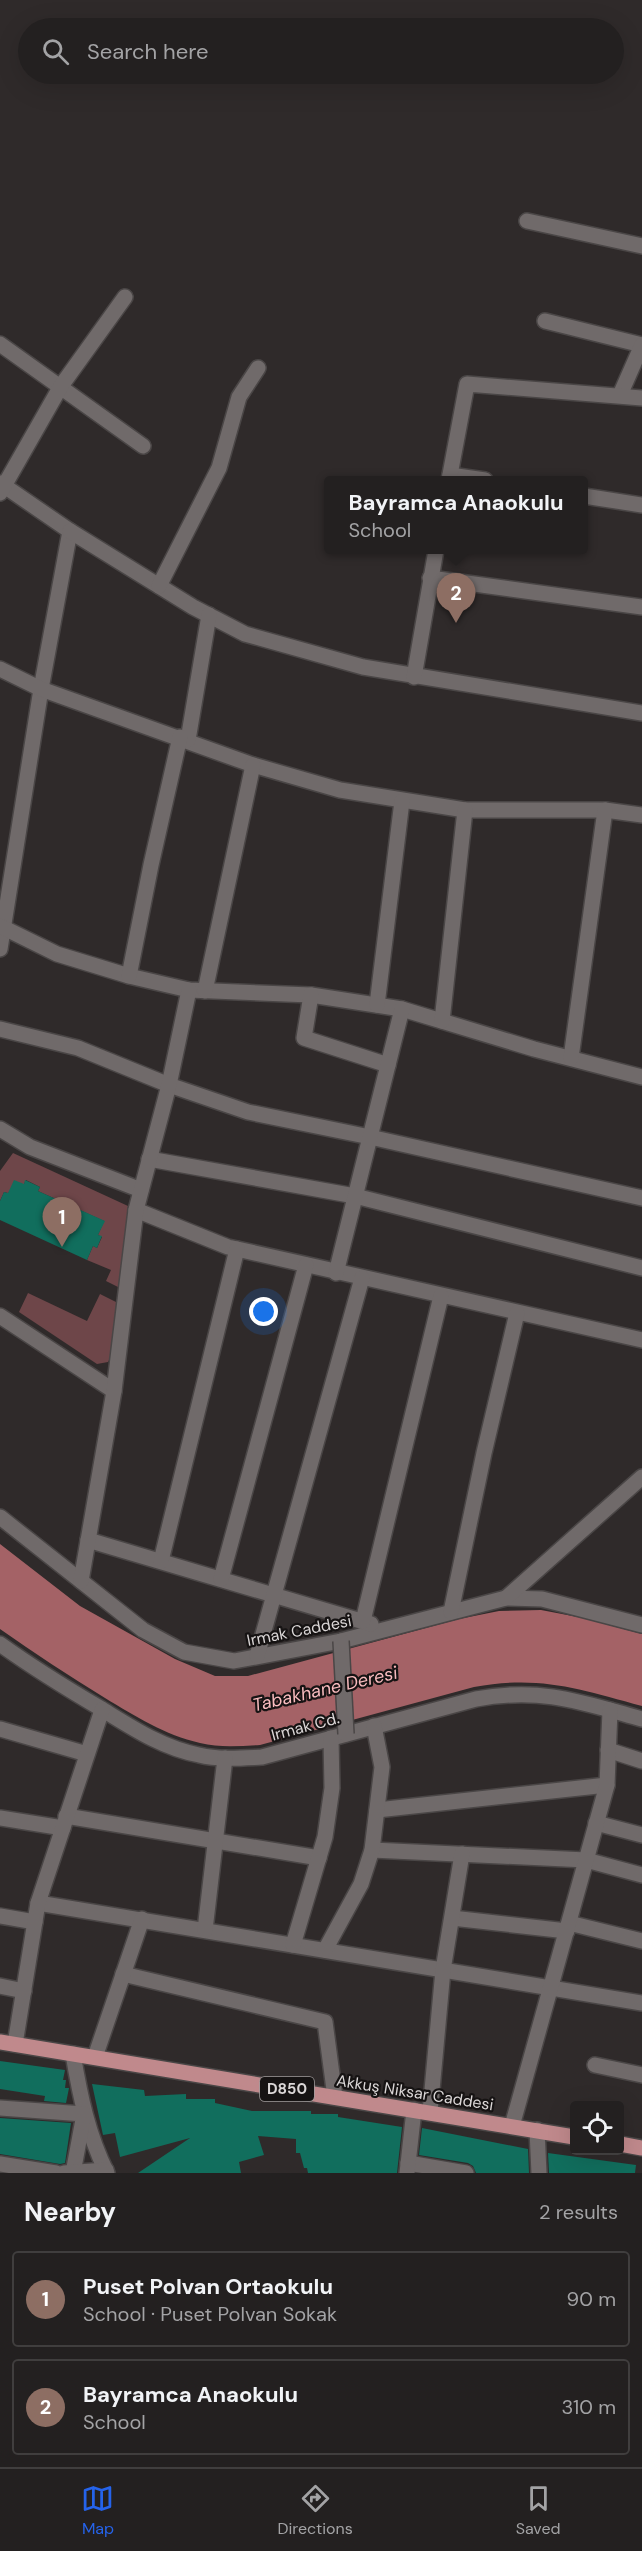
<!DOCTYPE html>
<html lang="en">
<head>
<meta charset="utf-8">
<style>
  :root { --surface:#232020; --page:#2f2d2d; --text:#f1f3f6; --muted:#a3a3a5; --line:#403e3e; --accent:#2563eb }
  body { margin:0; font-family:"DM Sans",sans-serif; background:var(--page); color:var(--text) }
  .controls { position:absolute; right:18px; bottom:18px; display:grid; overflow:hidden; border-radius:6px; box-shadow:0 6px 24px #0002 }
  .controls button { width:54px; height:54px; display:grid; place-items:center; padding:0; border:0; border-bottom:2px solid var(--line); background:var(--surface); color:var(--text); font:30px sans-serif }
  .you { position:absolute; left:264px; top:1312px; width:21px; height:21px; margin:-15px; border:4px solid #fff; border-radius:50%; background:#1a73e8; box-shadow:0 0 0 9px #1a73e833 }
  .badge { display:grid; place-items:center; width:39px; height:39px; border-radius:50%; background:var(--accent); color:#fff; font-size:20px; font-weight:700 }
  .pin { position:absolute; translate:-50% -50px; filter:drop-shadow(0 2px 3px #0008) }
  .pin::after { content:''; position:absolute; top:32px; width:21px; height:18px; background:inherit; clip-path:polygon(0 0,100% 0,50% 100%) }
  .popup { position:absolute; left:324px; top:476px; width:264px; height:78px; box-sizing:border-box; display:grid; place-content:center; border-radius:6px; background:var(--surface); filter:drop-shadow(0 2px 4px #0005); font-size:20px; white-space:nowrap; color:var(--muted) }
  .popup b { font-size:22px; color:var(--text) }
  .popup::after { content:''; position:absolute; left:50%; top:100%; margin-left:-12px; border:12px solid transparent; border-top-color:var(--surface) }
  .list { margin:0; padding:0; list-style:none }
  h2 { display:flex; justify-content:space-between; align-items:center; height:78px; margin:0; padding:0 24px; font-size:26px }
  h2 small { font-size:20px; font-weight:400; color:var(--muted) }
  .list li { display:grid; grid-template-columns:39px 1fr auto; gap:18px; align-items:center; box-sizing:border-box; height:96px; margin:0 12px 12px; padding:0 12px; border:2px solid var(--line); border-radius:6px }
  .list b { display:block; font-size:22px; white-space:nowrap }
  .list p { margin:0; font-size:20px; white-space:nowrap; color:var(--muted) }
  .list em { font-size:20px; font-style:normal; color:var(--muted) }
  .icon { flex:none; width:33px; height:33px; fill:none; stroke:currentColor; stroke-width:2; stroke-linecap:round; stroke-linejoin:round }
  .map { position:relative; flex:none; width:642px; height:2173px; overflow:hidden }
  .search { position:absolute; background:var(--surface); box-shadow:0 6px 24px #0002; left:18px; right:18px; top:18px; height:66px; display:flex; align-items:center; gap:15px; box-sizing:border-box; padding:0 21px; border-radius:33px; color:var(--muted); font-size:22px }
  .sheet { height:294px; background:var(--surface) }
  nav { display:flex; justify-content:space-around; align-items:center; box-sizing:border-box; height:84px; border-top:2px solid var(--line); background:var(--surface); font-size:16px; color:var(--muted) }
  nav a { display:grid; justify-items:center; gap:3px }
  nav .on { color:var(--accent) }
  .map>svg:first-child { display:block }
  .green { fill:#6e4649 }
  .water { fill:#a46266 }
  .building { fill:#116e5d }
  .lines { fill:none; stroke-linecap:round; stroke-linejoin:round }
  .minor-casing { stroke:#4a4646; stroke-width:18 }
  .major-casing { stroke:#4a4646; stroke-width:18 }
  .minor { stroke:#706a6a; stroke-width:15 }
  .major { stroke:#c0898c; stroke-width:15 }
  .minor-bridge-casing { stroke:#4a4646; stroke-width:18; stroke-linecap:butt }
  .minor-bridge { stroke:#706a6a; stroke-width:15 }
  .labels { text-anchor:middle; stroke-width:4.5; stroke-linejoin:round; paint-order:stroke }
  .shield { fill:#161313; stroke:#a09c9c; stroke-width:1.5 }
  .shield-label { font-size:15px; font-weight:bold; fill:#dbd7d7 }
  .street-label { font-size:16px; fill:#dbd7d7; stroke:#161313 }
  .water-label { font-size:18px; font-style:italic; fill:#f9bcbf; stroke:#161313 }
</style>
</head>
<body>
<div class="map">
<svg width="642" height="2173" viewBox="0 0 642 2173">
  <rect width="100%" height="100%" fill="#2f2a2a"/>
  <g class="green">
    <polygon points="13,1153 128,1206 120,1288 106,1281 111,1270 87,1260 93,1246 97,1248 102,1237 98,1235 104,1221 38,1191 40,1187 26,1180 24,1184 8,1193 4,1192 0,1201 0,1171"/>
    <polygon points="28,1293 87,1321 100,1294 118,1303 113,1352 108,1362 97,1364 19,1312"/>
  </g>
  <path class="water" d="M 0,1544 L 80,1606 L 175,1659 L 215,1676 L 248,1676 L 459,1619 L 499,1611 L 541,1610 L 583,1618 L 642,1634 L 642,1706 C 579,1689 540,1675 474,1687 L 260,1745 C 240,1746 220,1748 200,1743 C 165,1735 135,1716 105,1698 C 69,1676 34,1653 0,1629 Z"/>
  <g class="building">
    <polygon points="14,1180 24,1184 25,1180 40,1187 38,1191 105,1221 98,1235 102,1236 97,1248 93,1246 87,1260 0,1220 0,1201 4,1192 8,1193"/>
    <polygon points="0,2061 65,2070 63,2080 66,2080 65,2088 69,2088 66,2103 44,2101 45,2096 0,2089"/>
    <polygon points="92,2084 144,2090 145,2096 186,2094 186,2099 215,2099 215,2103 252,2111 311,2111 311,2114 338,2114 338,2117 402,2127 397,2173 308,2173 307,2168 304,2168 300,2153 296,2153 296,2139 258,2136 264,2155 239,2162 241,2173 138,2173 190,2138 120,2157 115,2133 103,2135"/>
    <polygon points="0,2118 71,2123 65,2163 60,2164 0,2154"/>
    <polygon points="422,2128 528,2149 529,2173 476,2173 473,2166 468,2163 419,2155"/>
    <polygon points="548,2153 636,2165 635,2173 549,2173"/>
  </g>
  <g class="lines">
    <defs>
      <g id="minor">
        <polyline points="527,221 642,246"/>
        <polyline points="545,321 642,345"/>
        <polyline points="0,344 143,446"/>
        <polyline points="620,395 642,345"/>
        <polyline points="450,475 485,480"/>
        <polyline points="449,480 467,384 642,398"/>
        <polyline points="0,483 70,531 41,689 0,949"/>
        <polyline points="0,493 61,386 125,297"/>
        <polyline points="584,496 642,505"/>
        <polyline points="70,531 193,607 245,634 363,667 642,713"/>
        <polyline points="430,578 642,607"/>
        <polyline points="159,586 219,468 239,397 258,368"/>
        <polyline points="0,669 41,689 253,765 340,790 465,810 605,810 642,815"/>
        <polyline points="414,677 436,550"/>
        <polyline points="188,740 209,615"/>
        <polyline points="0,926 57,954 129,976 189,990 311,995 402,1009 534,1049 642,1077"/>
        <polyline points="129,976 151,865 180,737"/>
        <polyline points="205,991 253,765"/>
        <polyline points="311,995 304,1038 388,1065"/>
        <polyline points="377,1005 402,801"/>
        <polyline points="442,1021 465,810"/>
        <polyline points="0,1029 78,1048 169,1085 248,1112 370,1137 642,1198"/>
        <polyline points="571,1058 605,810"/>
        <polyline points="0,1129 30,1147 141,1190"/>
        <polyline points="149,1159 355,1196 642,1268"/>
        <polyline points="136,1210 228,1247 642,1340"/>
        <polyline points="336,1273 402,1009"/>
        <polyline points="0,1316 114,1391"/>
        <polyline points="0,1517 143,1630 184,1652 234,1661 341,1641 506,1598 542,1599 642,1625"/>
        <polyline points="88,1540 371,1624"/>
        <polyline points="161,1561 237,1249"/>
        <polyline points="221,1579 306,1265"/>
        <polyline points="81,1581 114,1391 136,1210 169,1085 189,990"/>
        <polyline points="506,1598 642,1477"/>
        <polyline points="451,1612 484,1453 517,1313"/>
        <polyline points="363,1621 441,1296"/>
        <path d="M 0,1644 C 32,1667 66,1688 100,1708 C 131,1727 162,1748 199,1755 C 220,1760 241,1758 262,1757 L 476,1699 C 541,1687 581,1702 642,1719"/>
        <polyline points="257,1656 362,1278"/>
        <polyline points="0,1729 87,1754"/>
        <polyline points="608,1750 642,1761"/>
        <polyline points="377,1810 607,1785"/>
        <polyline points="66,1816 319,1858"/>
        <polyline points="0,1818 63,1828"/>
        <polyline points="596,1823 642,1835"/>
        <polyline points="372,1850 586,1860 642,1875"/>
        <polyline points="38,1903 642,2003"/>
        <polyline points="0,1916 35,1922"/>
        <polyline points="452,1918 567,1931"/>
        <polyline points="569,1923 642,1941"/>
        <polyline points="205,1930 225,1758"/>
        <polyline points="293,1945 325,1837 332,1788 331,1738"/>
        <polyline points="325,1950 361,1884 372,1850 382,1767 374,1726"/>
        <polyline points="123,1974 325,2022 335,2097"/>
        <polyline points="0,1986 24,1991"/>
        <polyline points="15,2044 38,1903 102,1710"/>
        <path d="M 73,2054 C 80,2096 88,2135 107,2173"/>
        <polyline points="95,2057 142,1919"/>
        <polyline points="595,2065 642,2075"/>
        <polyline points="0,2108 84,2114 73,2173"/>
        <polyline points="430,2112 443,1970 462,1854"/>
        <polyline points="512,2126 607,1785 610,1710"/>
        <polyline points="537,2130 539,2173"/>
        <polyline points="408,2163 466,2173"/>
        <polyline points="0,2164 56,2173"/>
        <polyline points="64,2173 106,2170"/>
        <polyline points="407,2173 414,2110"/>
      </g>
      <g id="major">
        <polyline points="0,2042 574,2137"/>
        <polyline points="620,2144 642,2148"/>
      </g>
    </defs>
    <use href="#minor" class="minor-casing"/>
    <use href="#major" class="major-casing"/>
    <use href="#minor" class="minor"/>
    <use href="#major" class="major"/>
    <defs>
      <polyline id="minor-bridge" points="341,1641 346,1734"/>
    </defs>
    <use href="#minor-bridge" class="minor-bridge-casing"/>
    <use href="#minor-bridge" class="minor-bridge"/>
  </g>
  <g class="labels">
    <rect class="shield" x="260" y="2077" width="54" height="24" rx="4.5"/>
    <g class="shield-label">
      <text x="287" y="2094">D850</text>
    </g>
    <g class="street-label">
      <text transform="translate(299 1630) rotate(-11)" y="6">Irmak Caddesi</text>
      <text transform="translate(305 1726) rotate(-15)" y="6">Irmak Cd.</text>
      <text transform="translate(415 2092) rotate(9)" y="6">Akkuş Niksar Caddesi</text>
    </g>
    <g class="water-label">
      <text transform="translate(325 1689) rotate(-13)" y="6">Tabakhane Deresi</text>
    </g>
  </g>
</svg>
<div class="controls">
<button><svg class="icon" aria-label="locate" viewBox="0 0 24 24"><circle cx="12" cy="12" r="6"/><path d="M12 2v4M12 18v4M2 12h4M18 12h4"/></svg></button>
</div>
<div class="you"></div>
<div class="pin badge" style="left:62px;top:1247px;background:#8d6e63">1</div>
<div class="pin badge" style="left:456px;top:623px;background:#8d6e63">2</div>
<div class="popup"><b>Bayramca Anaokulu</b>School</div>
<div class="search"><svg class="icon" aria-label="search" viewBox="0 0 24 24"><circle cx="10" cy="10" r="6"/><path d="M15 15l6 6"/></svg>Search here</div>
</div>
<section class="sheet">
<h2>Nearby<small>2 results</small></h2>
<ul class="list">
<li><span class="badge" style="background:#8d6e63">1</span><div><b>Puset Polvan Ortaokulu</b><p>School · Puset Polvan Sokak</p></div><em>90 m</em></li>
<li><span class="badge" style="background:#8d6e63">2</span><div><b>Bayramca Anaokulu</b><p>School</p></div><em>310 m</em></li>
</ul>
</section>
<nav>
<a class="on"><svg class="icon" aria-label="map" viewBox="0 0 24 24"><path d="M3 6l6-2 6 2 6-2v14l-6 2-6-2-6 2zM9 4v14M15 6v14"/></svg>Map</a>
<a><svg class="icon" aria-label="directions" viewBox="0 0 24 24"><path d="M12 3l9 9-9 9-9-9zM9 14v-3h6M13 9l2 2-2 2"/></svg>Directions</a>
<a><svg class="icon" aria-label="saved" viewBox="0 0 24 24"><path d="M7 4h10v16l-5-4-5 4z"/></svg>Saved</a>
</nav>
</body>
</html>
